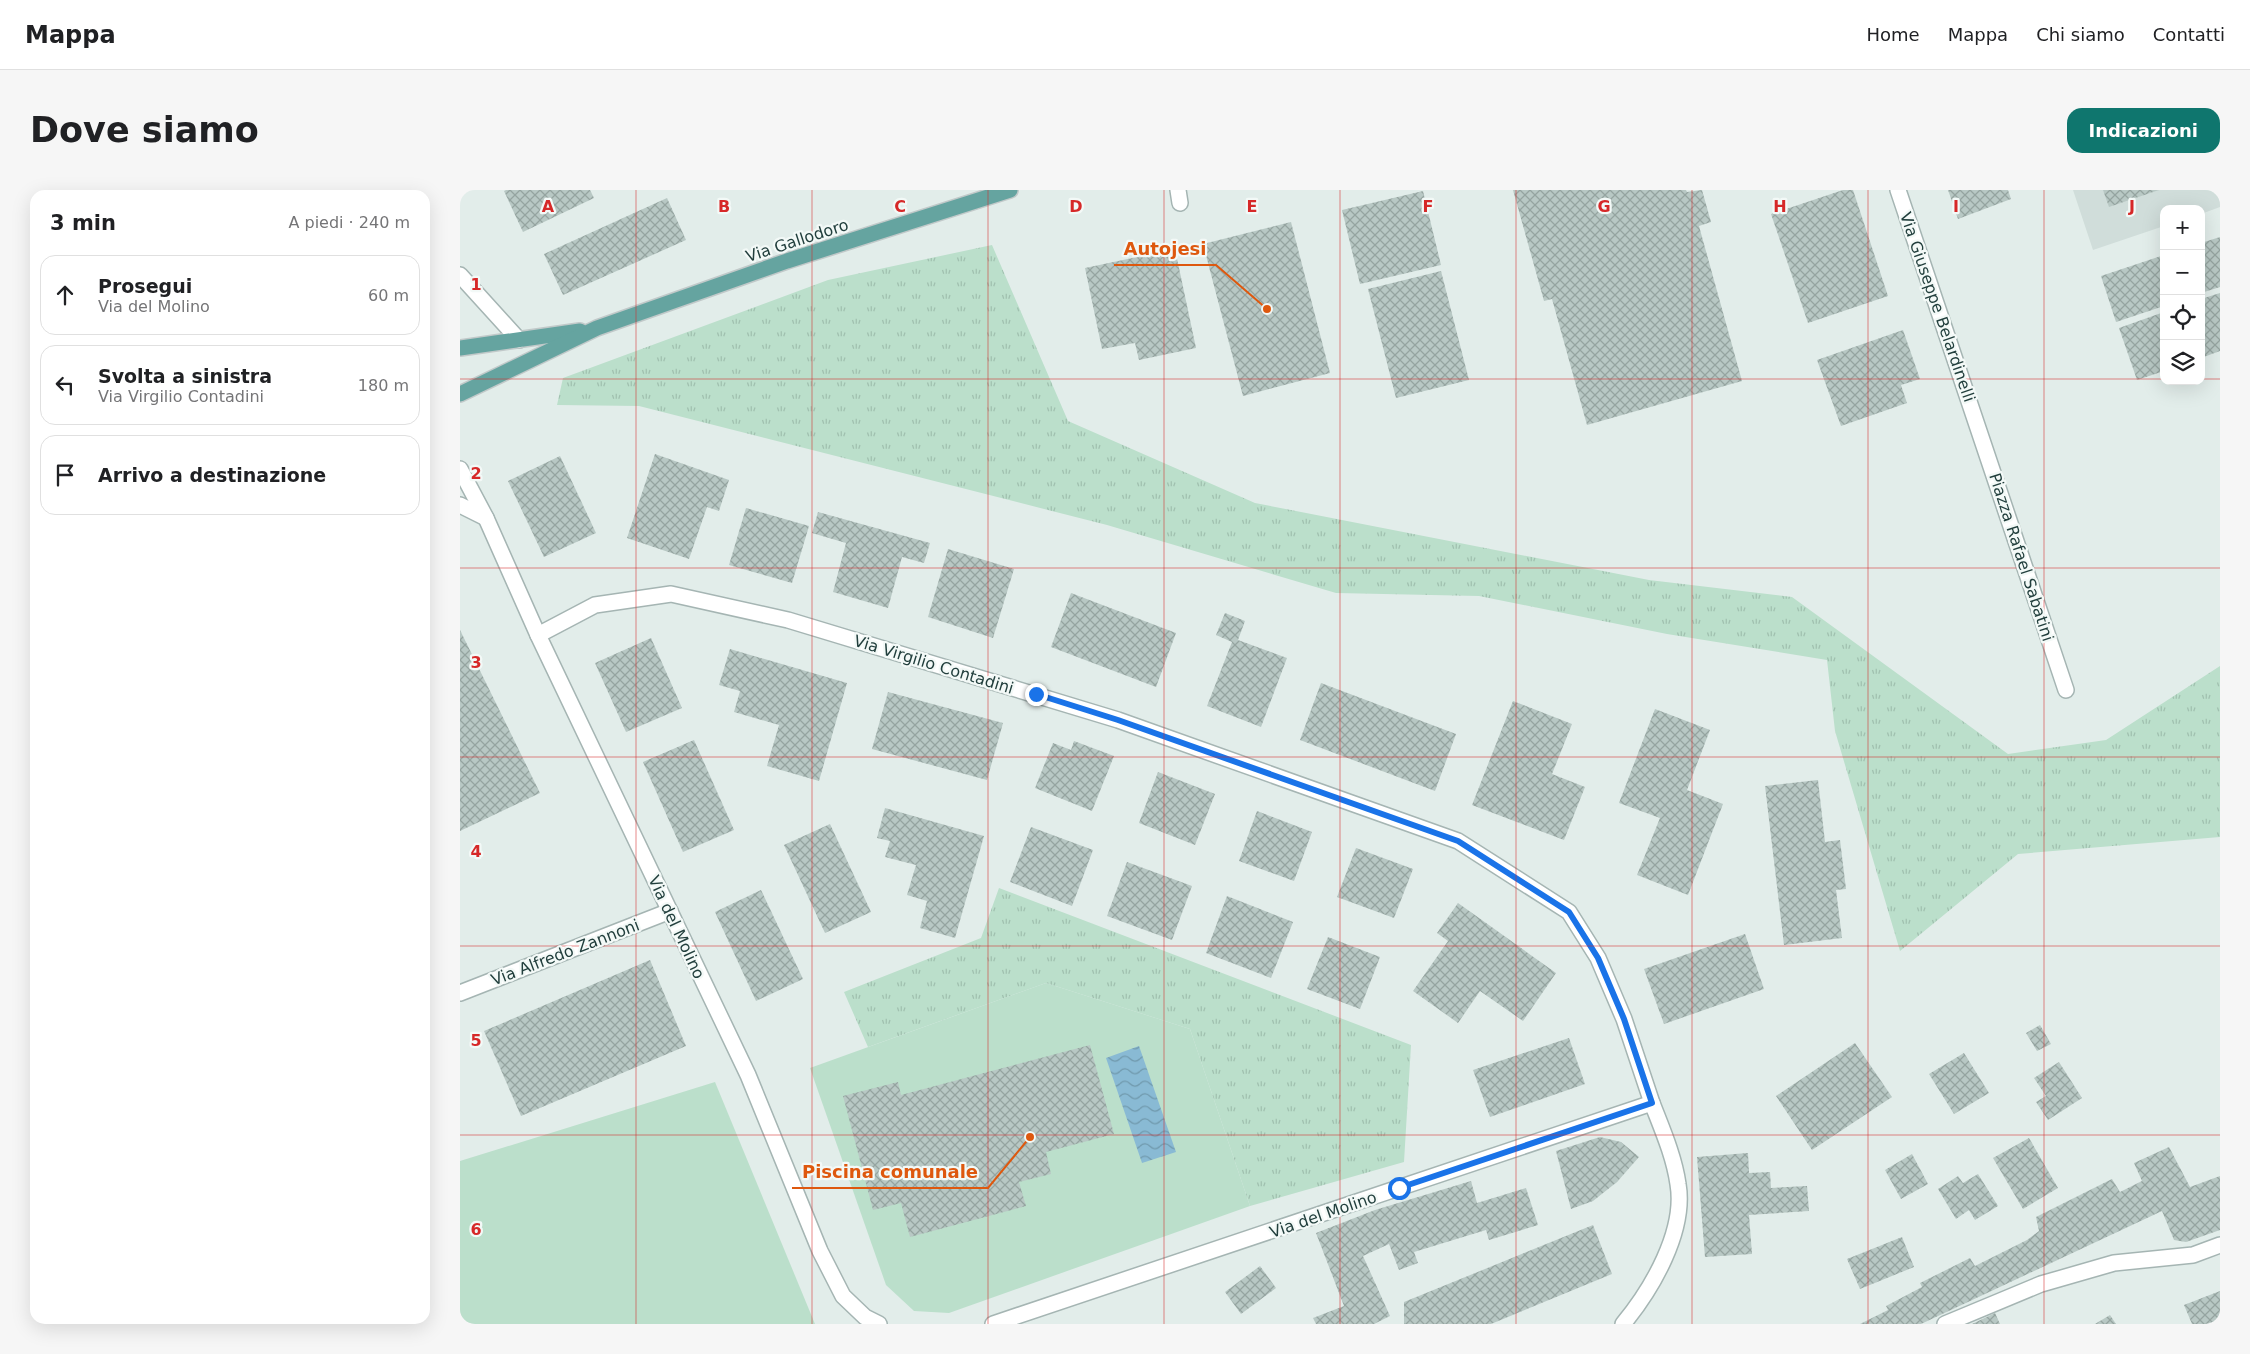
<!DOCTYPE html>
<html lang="it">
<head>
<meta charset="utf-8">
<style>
  :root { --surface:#fff; --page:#f6f6f6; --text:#202124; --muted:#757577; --line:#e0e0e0; --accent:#0f766e }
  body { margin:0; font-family:"DejaVu Sans",sans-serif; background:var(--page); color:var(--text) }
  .controls { position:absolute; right:15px; top:15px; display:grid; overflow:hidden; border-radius:10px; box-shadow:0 5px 20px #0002 }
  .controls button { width:45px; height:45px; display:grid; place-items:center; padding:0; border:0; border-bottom:1px solid var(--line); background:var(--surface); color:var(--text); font:25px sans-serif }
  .stop { position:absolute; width:15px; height:15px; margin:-11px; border:4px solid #1a73e8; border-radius:50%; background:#fff }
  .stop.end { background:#1a73e8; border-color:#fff; box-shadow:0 1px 5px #0008 }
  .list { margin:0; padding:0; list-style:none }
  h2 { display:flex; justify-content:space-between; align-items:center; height:65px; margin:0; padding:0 20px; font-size:21px }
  h2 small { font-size:16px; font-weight:400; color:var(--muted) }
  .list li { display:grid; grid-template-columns:32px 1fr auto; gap:15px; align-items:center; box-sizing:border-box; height:80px; margin:0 10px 10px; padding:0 10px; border:1px solid var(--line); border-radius:15px }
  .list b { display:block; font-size:19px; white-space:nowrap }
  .list p { margin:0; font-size:16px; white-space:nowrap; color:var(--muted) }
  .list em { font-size:16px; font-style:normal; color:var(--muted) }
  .icon { flex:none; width:28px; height:28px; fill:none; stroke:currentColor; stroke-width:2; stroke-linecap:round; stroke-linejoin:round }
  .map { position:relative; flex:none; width:1760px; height:1134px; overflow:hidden; border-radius:15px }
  header { display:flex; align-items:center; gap:30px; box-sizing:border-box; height:70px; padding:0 25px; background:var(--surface); border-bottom:1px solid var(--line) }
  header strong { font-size:24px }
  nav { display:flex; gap:28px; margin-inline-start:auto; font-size:18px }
  .intro { display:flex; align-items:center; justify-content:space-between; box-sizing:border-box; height:120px; padding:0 30px }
  h1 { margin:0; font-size:35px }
  .button { padding:12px 22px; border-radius:15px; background:var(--accent); color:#fff; font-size:18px; font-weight:700 }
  main { display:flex; gap:30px; padding:0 30px }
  aside { flex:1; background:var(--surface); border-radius:15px; box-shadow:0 5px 20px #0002 }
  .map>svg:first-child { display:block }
  .built { fill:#d0ddda }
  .grass { fill:#bbdfcb }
  .park { fill:url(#park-tufts) }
  .water { fill:url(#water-waves) }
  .building { fill:url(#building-cross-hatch) }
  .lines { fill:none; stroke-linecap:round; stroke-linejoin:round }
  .minor-casing { stroke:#a5b5b3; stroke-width:18 }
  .major-casing { stroke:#c1c9c9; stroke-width:18 }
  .minor { stroke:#fff; stroke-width:15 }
  .major { stroke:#65a4a0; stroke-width:15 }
  .route { stroke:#1a73e8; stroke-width:6 }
  .grid { fill:none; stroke:#d62828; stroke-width:1; stroke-opacity:0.55 }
  .labels { text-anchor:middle; stroke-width:4.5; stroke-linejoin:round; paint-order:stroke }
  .street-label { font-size:16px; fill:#223f3d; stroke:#f3f9f7 }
  .grid-label { font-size:16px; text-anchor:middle; font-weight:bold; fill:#d62828; stroke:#f3f9f7; stroke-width:4.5; stroke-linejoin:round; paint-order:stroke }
  .leader { fill:none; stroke:#de580e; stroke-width:2 }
  .callout-dot { fill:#de580e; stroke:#f3f9f7; stroke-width:2 }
  .callout-label { font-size:18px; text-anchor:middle; font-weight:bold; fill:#de580e; stroke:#f3f9f7; stroke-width:4.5; stroke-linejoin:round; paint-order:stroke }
</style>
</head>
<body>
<header>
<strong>Mappa</strong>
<nav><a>Home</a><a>Mappa</a><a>Chi siamo</a><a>Contatti</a></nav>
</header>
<div class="intro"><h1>Dove siamo</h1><a class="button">Indicazioni</a></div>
<main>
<aside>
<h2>3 min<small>A piedi · 240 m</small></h2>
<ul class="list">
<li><svg class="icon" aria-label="ahead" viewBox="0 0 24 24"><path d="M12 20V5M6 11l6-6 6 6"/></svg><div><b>Prosegui</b><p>Via del Molino</p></div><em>60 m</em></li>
<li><svg class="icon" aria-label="left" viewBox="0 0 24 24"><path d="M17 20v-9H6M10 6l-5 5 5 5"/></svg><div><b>Svolta a sinistra</b><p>Via Virgilio Contadini</p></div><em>180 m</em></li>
<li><svg class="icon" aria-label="arrive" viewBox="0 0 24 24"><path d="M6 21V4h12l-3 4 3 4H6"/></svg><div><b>Arrivo a destinazione</b></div></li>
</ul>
</aside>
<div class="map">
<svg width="1760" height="1134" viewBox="0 0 1760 1134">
  <defs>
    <pattern id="park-tufts" width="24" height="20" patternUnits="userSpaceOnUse" patternTransform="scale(1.25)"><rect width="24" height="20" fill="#bbdfcb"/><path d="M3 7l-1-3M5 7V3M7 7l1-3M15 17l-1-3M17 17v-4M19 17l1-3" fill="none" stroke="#a0c0af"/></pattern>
    <pattern id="water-waves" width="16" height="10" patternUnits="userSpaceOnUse" patternTransform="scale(1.25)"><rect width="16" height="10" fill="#89bad4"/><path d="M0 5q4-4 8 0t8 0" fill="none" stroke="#7099ad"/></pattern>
    <pattern id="building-cross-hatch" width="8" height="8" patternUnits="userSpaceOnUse" patternTransform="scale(1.25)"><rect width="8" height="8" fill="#b8c8c4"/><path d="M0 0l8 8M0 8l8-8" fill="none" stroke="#95a4a0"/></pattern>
  </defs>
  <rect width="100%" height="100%" fill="#e2edea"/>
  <polygon class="built" points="1613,0 1760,0 1760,17 1741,24 1741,19 1704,19 1704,36 1633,60"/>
  <g class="grass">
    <polygon points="586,793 730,839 790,1016 489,1123 454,1121 426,1095 350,878"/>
    <polygon points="255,892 355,1134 0,1134 0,971"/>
  </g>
  <g class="park">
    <polygon points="532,55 608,231 795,313 1189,390 1332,407 1548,564 1646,550 1760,476 1760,647 1558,664 1440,761 1375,541 1367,470 1207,444 1019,406 876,403 647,335 179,216 97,215 103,188 368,90"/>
    <polygon points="539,698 951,855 944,972 790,1016 730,839 586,793 408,857 384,802 521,748"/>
  </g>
  <polygon class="water" points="679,856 716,962 682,973 646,868"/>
  <g class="building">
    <polygon points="46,0 130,0 134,8 63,42 44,1"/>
    <polygon points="1053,0 1226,0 1227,2 1242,0 1251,32 1239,36 1282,191 1127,235 1092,109 1084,111"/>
    <polygon points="1383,0 1393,0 1428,106 1348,133 1311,24"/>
    <polygon points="1488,0 1548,0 1551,9 1498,29"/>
    <polygon points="1643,0 1699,0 1649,17"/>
    <polygon points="963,1 981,75 900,94 882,20"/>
    <polygon points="207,8 226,50 103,105 84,64"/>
    <polygon points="831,32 870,183 783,206 743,54"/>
    <polygon points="1760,47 1760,97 1741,103 1741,53"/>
    <polygon points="715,59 736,158 679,170 675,153 642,159 625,78"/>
    <polygon points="1704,65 1704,116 1656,132 1641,86"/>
    <polygon points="981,81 1009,190 936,208 908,99"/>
    <polygon points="1760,103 1760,161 1741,168 1741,109"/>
    <polygon points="1704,122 1704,181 1677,190 1659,138"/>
    <polygon points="1443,140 1460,189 1441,195 1447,213 1381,236 1357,170"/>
    <polygon points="195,264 269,290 259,321 247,317 229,369 167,348"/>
    <polygon points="100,266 136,343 84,367 48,291"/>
    <polygon points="286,318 349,336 332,393 269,375"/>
    <polygon points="358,322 470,353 464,373 442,367 428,418 373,402 386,353 352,343"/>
    <polygon points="488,359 554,379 533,448 468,427"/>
    <polygon points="611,403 716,443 696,497 591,457"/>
    <polygon points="765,423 785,431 778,450 827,468 801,537 747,516 772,452 756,445"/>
    <polygon points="0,440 80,603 0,641"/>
    <polygon points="191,448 222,518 166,542 135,473"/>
    <polygon points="270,459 387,493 359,591 307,576 319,535 274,522 280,501 259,495"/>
    <polygon points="861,493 996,544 975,601 840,550"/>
    <polygon points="428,502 543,533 527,590 412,559"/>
    <polygon points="1053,511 1112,534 1092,584 1125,597 1104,650 1012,615"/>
    <polygon points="1195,519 1250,540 1227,600 1263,614 1228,705 1177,685 1200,628 1159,613"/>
    <polygon points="234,550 274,640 223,662 183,572"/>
    <polygon points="614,551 654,566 632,621 575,598 593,553 611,560"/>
    <polygon points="698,582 755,604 735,655 679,633"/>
    <polygon points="1358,590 1365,652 1380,650 1386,699 1376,700 1382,748 1324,755 1305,596"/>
    <polygon points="425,618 524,646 495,748 460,738 467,711 447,705 456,675 425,667 430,651 417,648"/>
    <polygon points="797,621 852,642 834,691 779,671"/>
    <polygon points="370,634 411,722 365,743 324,655"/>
    <polygon points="571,637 633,660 612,716 550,692"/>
    <polygon points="896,658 953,679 934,728 877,707"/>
    <polygon points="667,672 732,696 712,750 647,726"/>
    <polygon points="301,700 343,789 296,811 255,722"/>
    <polygon points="767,706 833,732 811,788 746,763"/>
    <polygon points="998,713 1096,783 1063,831 1020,801 998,833 953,801 988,751 977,743"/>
    <polygon points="1285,744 1304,799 1204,834 1184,779"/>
    <polygon points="868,747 920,767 900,819 847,799"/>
    <polygon points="190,770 226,856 61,926 24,841"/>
    <polygon points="1580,835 1591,854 1577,861 1566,843"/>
    <polygon points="1109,848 1125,894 1030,927 1013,880"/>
    <polygon points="1395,853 1432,907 1352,960 1316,906"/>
    <polygon points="630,855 654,944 586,962 591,984 559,992 566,1016 450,1047 441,1013 413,1020 383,906 438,892 441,905"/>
    <polygon points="1504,863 1529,903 1494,924 1469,884"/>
    <polygon points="1599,872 1622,908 1588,930 1576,912 1586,906 1574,888"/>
    <polygon points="1140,947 1161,952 1179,967 1157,992 1133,1011 1111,1019 1096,961"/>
    <polygon points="1569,948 1598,998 1563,1019 1533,968"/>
    <polygon points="1709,957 1730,997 1760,986 1760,1040 1726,1052 1714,1050 1702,1021 1461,1134 1400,1134 1428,1120 1426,1116 1462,1097 1460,1093 1510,1068 1515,1076 1567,1050 1579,1041 1576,1027 1652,989 1660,1002 1682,991 1674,973"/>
    <polygon points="1288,963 1289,983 1310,982 1311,998 1347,996 1349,1021 1289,1025 1292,1064 1245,1067 1237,967"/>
    <polygon points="1452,964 1468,994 1441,1009 1425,980"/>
    <polygon points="1518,984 1538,1016 1515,1030 1509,1020 1496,1029 1478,999 1498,986 1503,993"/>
    <polygon points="1011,991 1017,1013 1066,998 1078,1035 1029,1050 1026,1040 954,1062 958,1073 939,1080 929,1054 903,1066 930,1126 914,1134 856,1134 853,1128 884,1116 856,1043 915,1020"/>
    <polygon points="1133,1035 1152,1084 1031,1134 944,1134 944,1112"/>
    <polygon points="1442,1047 1454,1077 1400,1099 1387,1069"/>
    <polygon points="800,1076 816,1098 781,1124 765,1102"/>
    <polygon points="1760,1101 1760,1134 1732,1134 1724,1115"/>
    <polygon points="1535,1123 1540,1134 1512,1134"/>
    <polygon points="1650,1125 1656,1134 1635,1134"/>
  </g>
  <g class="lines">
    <defs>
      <g id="minor">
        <polyline points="718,0 720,13"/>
        <polyline points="1438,0 1606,500"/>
        <polyline points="0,85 59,150"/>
        <polyline points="0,279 26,328 78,445 288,885 360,1061 383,1106 405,1127 419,1134"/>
        <polyline points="0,315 26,328"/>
        <polyline points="78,445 135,415 211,404 328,430 658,530 998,651 1109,722 1138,768 1164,829 1192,913"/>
        <polyline points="0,803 210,721"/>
        <path d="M 533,1134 L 1192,913 C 1202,939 1214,966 1218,994 C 1226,1041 1192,1099 1163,1134"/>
        <polyline points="1485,1134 1581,1094 1654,1073 1733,1065 1760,1055"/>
      </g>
      <g id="major">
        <polyline points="0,158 120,141"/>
        <polyline points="0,204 137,138 327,71 550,0"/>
      </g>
    </defs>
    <use href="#minor" class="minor-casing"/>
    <use href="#major" class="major-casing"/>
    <use href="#minor" class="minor"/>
    <use href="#major" class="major"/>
  </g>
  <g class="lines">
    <polyline class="route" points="576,504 658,530 998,651 1109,722 1138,768 1164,829 1192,913 939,998"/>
  </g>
  <path class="grid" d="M 176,0 L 176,1134M 352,0 L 352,1134M 528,0 L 528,1134M 704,0 L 704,1134M 880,0 L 880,1134M 1056,0 L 1056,1134M 1232,0 L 1232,1134M 1408,0 L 1408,1134M 1584,0 L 1584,1134M 0,189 L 1704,189M 1741,189 L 1760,189M 0,378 L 1760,378M 0,567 L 1760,567M 0,756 L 1760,756M 0,945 L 1760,945"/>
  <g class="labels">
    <g class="street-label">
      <text transform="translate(337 50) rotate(-18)" y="6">Via Gallodoro</text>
      <text transform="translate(1478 117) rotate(71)" y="6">Via Giuseppe Belardinelli</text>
      <text transform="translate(1562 367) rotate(72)" y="6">Piazza Rafael Sabatini</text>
      <text transform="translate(474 474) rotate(17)" y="6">Via Virgilio Contadini</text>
      <text transform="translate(217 737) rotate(65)" y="6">Via del Molino</text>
      <text transform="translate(105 762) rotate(-21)" y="6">Via Alfredo Zannoni</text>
      <text transform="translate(863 1024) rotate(-19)" y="6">Via del Molino</text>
    </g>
  </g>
  <g class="grid-label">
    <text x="88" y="22">A</text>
    <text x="264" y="22">B</text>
    <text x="440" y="22">C</text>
    <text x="616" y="22">D</text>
    <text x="792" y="22">E</text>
    <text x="968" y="22">F</text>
    <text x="1144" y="22">G</text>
    <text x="1320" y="22">H</text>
    <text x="1496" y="22">I</text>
    <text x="1672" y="22">J</text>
    <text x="16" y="100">1</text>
    <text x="16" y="289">2</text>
    <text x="16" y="478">3</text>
    <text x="16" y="667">4</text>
    <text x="16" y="856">5</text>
    <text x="16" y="1045">6</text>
  </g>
  <path class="leader" d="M807 119L756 75H654M570 947L528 998H332"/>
  <g class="callout-dot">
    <circle cx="807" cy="119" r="5"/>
    <circle cx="570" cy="947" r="5"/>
  </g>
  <g class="callout-label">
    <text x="705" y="65">Autojesi</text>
    <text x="430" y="988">Piscina comunale</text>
  </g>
</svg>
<div class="controls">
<button>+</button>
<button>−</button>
<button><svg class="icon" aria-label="locate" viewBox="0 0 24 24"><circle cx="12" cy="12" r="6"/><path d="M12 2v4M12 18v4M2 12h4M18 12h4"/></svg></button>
<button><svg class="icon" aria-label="layers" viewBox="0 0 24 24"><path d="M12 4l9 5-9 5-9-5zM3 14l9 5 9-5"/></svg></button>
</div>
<div class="stop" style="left:939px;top:998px"></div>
<div class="stop end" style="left:576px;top:504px"></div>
</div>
</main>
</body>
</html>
